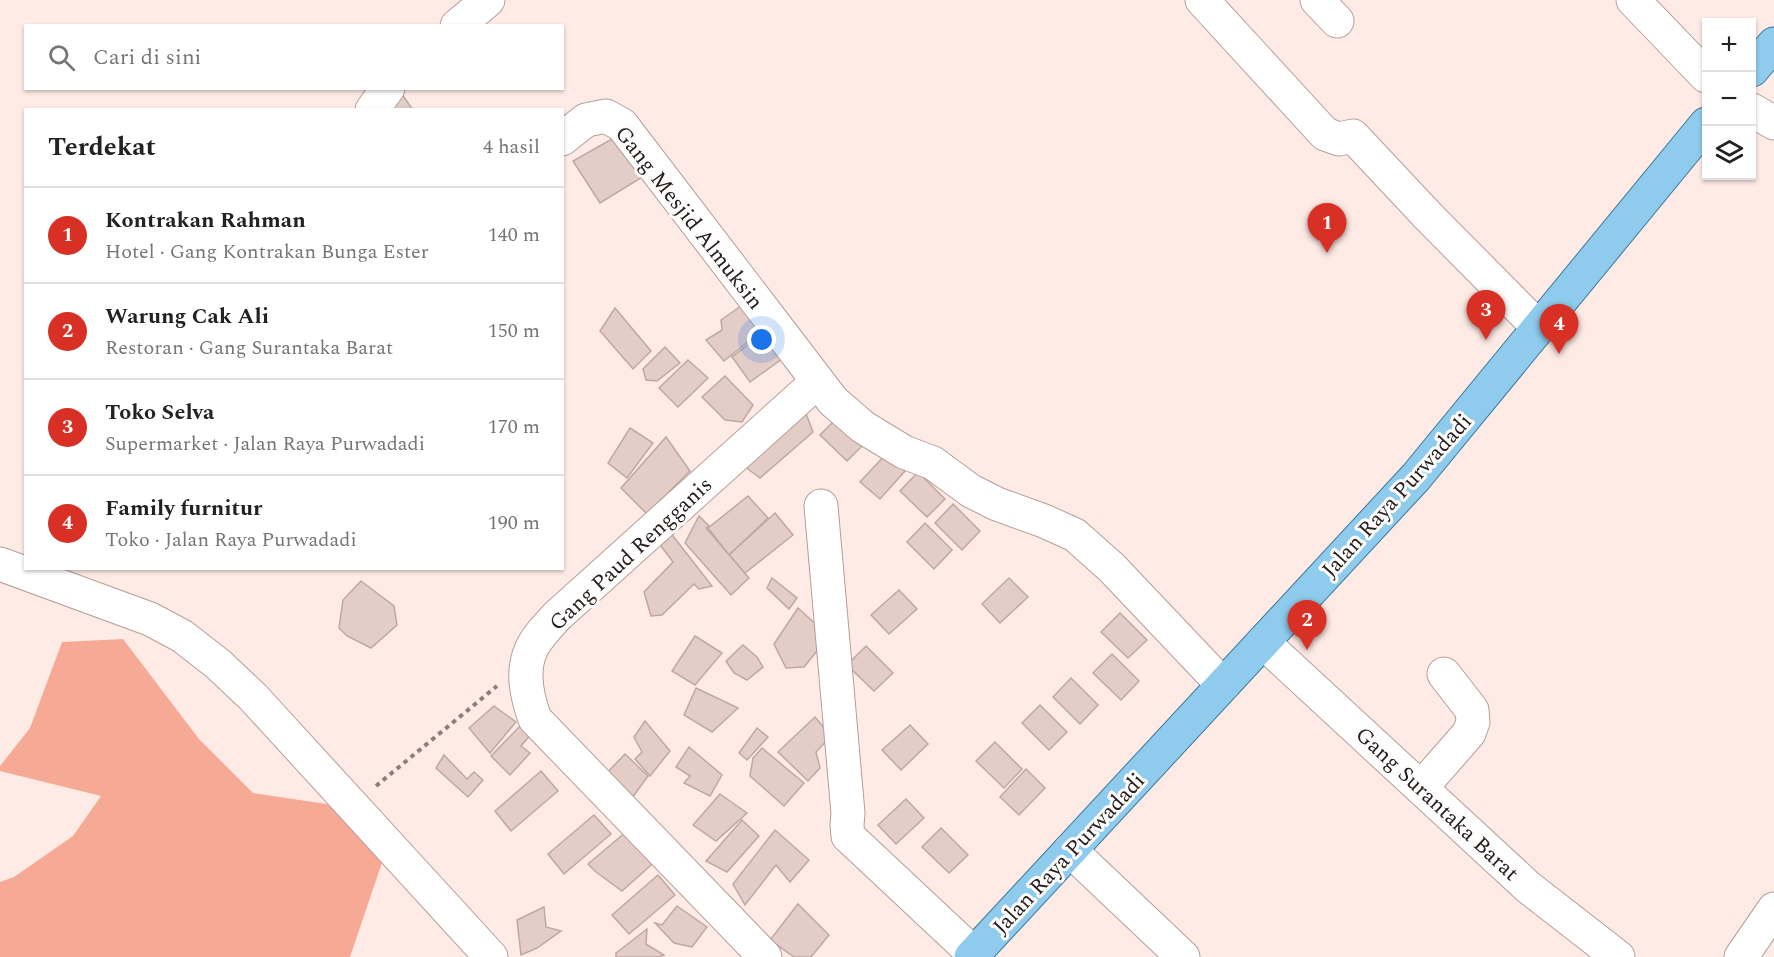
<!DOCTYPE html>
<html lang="id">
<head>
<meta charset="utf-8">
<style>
  :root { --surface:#fff; --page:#f6f6f6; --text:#222; --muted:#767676; --line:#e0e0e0; --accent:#d93025 }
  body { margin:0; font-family:Spectral,serif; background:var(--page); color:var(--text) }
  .controls { position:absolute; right:18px; top:18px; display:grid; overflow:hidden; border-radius:0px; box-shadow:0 2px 4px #0004 }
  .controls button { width:54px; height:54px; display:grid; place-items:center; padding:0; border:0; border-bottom:2px solid var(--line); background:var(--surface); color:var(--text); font:30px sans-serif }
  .you { position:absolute; left:762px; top:340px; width:21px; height:21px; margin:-15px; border:4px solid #fff; border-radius:50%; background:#1a73e8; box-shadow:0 0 0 9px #1a73e833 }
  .badge { display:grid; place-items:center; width:39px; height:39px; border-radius:50%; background:var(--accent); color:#fff; font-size:20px; font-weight:700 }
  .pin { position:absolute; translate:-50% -50px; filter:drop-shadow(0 2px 3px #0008) }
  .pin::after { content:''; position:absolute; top:32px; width:21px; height:18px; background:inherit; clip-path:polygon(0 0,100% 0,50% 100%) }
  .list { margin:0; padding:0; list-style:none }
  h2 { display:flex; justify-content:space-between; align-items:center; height:78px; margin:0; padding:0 24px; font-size:26px }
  h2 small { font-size:20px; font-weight:400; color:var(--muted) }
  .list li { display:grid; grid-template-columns:39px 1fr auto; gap:18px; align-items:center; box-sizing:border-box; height:96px; padding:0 24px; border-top:2px solid var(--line) }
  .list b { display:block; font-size:22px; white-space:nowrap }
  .list p { margin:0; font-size:20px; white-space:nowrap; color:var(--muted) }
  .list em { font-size:20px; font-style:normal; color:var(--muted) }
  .icon { flex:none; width:33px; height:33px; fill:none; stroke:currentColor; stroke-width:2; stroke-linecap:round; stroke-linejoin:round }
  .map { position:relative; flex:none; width:1774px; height:957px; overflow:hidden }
  .search { position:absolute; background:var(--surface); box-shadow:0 2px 4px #0004; left:24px; top:24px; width:540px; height:66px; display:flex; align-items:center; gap:15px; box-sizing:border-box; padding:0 21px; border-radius:0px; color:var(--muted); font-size:22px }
  .panel { position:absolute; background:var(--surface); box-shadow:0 2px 4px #0004; left:24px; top:108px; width:540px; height:462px; border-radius:0px }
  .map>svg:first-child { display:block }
  .green { fill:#f6aa96 }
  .building { fill:#e5cdc7; stroke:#bfa8a2; stroke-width:1.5 }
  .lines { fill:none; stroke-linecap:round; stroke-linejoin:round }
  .minor-casing { stroke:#b59e98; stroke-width:35 }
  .major-casing { stroke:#3b799b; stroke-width:35 }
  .path { stroke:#8d7e7b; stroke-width:4; stroke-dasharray:4.5 4.5; stroke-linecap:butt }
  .minor { stroke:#fff; stroke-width:33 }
  .major { stroke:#8fcbec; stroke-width:33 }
  .labels { text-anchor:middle; stroke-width:6; stroke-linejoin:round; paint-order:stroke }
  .street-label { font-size:22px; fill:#29201e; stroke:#fdfdfd }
</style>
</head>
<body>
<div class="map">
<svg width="1774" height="957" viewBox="0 0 1774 957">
  <rect width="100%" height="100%" fill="#ffebe6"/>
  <polygon class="green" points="123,639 199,739 253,793 354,808 388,845 350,957 0,957 0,882 14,877 73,836 101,796 0,771 0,766 30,728 62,642"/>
  <g class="building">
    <polygon points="399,90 413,110 378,110"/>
    <polygon points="619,135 644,176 600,203 573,161"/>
    <polygon points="752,298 769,325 724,361 706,340 722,330 721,320"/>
    <polygon points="615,308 651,351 633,369 600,331"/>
    <polygon points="771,327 789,354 750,382 732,357"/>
    <polygon points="665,347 680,363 657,381 646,380 643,369"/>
    <polygon points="688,360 708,378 678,407 659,388"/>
    <polygon points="725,376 753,405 742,422 725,420 702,397"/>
    <polygon points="802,403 813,432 760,478 736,460"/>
    <polygon points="839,416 865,443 847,461 820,435"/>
    <polygon points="630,428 653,443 627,478 608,463"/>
    <polygon points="666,437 690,471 647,514 621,488"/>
    <polygon points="886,454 905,471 880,499 860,482"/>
    <polygon points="918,472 945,499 927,517 900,491"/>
    <polygon points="748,496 768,518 729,555 708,528"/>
    <polygon points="953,504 980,531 962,550 935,523"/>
    <polygon points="775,513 793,535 745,573 729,555"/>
    <polygon points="699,516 709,526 706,528 749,578 731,595 685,543"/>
    <polygon points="925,523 952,550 934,569 907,542"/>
    <polygon points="666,527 712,586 699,589 694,584 662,615 651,616 644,592 673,562 655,538"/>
    <polygon points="772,578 797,598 789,609 767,588"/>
    <polygon points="1009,578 1028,597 1000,623 982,604"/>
    <polygon points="361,581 394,606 397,625 371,648 347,636 339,628 343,600"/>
    <polygon points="899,590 917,609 889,634 871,615"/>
    <polygon points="798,608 829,636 804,667 786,668 774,644"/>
    <polygon points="1120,613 1147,640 1128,658 1101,632"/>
    <polygon points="695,636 722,653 695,685 672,671"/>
    <polygon points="743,645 757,657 763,667 747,680 734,673 726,661"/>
    <polygon points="866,646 893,673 874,691 847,665"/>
    <polygon points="1112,654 1139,681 1121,700 1093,673"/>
    <polygon points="1071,678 1098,705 1080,724 1053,697"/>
    <polygon points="696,688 738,708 712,732 684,715"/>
    <polygon points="1040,705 1067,732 1049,750 1022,723"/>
    <polygon points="494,706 516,722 490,753 469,728"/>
    <polygon points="815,717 831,736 816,752 820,768 808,781 778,752"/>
    <polygon points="645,721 670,751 650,776 635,759 642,752 634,737"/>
    <polygon points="523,723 533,732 521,746 530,753 510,775 491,756"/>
    <polygon points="910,725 928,744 901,770 882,750"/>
    <polygon points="757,728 768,737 747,760 739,753"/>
    <polygon points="995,742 1022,769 1004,788 976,761"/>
    <polygon points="689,747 722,775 710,796 684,783 690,776 676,767"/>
    <polygon points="762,748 804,783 784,806 750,776 753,758"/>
    <polygon points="625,754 648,776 632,798 600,780"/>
    <polygon points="444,755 467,779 474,772 483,780 468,797 436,768"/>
    <polygon points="1026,769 1045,788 1019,815 1000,797"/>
    <polygon points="541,771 558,791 511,831 495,811"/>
    <polygon points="720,794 747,813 716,841 693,825"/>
    <polygon points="906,799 924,818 896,844 878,825"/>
    <polygon points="594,815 611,834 564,874 548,854"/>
    <polygon points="742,820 759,836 727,872 706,861"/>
    <polygon points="633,826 658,859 622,891 596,872 588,864"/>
    <polygon points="941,828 968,855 949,873 922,847"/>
    <polygon points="775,830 809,860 790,882 776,865 745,905 733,884"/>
    <polygon points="658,875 675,895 629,934 612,915"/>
    <polygon points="798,904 829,935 811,957 794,957 770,940"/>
    <polygon points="677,906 707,927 692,947 674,943 655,923 662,925"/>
    <polygon points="544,907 546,927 561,931 537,948 521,955 517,920"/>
    <polygon points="647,929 646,944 664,955 659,957 616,957 616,953"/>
  </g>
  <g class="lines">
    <defs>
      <g id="minor">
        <polyline points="1202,0 1325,134 1339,139 1353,136 1428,216 1539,328"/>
        <polyline points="1317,0 1337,21"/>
        <polyline points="1633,0 1706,76"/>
        <polyline points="457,26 488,0"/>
        <polyline points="372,110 388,88"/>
        <polyline points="1752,110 1774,123"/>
        <polyline points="562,139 586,120 606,116 622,125 833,401 863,427 904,452 933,463 971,491 997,504 1044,521 1075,535 1112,568 1223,685"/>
        <polyline points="821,506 848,813 847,825 848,836 974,954"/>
        <polyline points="0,564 150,619 182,636 218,664 253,697 491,957"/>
        <polyline points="1263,642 1528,887 1618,957"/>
        <polyline points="1421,788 1469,733 1473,722 1472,710 1444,674"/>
        <polyline points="1070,850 1183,957"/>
        <path d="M 765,957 L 535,719 C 527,697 521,672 531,650 C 536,638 548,626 557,616 L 817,382"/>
        <polyline points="1741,957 1774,909"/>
      </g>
      <g id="major">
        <polyline points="1752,70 1774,44"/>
        <polyline points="971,957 1416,477 1706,124"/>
      </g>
    </defs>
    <use href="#minor" class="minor-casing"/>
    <use href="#major" class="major-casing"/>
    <polyline class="path" points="376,786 497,686"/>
    <use href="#minor" class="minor"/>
    <use href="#major" class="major"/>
  </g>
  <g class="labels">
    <g class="street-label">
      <text transform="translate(690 217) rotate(52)" y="8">Gang Mesjid Almuksin</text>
      <text transform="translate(1396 495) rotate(-48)" y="8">Jalan Raya Purwadadi</text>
      <text transform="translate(630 553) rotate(-43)" y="8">Gang Paud Rengganis</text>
      <text transform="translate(1438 803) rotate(43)" y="8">Gang Surantaka Barat</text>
      <text transform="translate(1068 853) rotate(-47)" y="8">Jalan Raya Purwadadi</text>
    </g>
  </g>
</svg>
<div class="controls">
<button>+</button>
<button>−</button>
<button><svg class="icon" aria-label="layers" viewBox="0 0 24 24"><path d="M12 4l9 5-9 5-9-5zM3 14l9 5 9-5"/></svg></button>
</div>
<div class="you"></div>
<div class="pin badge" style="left:1327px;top:253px">1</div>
<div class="pin badge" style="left:1307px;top:650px">2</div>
<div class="pin badge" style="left:1486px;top:340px">3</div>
<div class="pin badge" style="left:1559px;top:354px">4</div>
<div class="search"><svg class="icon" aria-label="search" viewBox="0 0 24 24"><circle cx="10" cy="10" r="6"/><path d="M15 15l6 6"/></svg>Cari di sini</div>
<section class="panel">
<h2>Terdekat<small>4 hasil</small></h2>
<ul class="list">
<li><span class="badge">1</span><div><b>Kontrakan Rahman</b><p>Hotel · Gang Kontrakan Bunga Ester</p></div><em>140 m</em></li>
<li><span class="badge">2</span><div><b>Warung Cak Ali</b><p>Restoran · Gang Surantaka Barat</p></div><em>150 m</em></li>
<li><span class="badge">3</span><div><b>Toko Selva</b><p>Supermarket · Jalan Raya Purwadadi</p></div><em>170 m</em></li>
<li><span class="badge">4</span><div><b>Family furnitur</b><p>Toko · Jalan Raya Purwadadi</p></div><em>190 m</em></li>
</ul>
</section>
</div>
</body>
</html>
